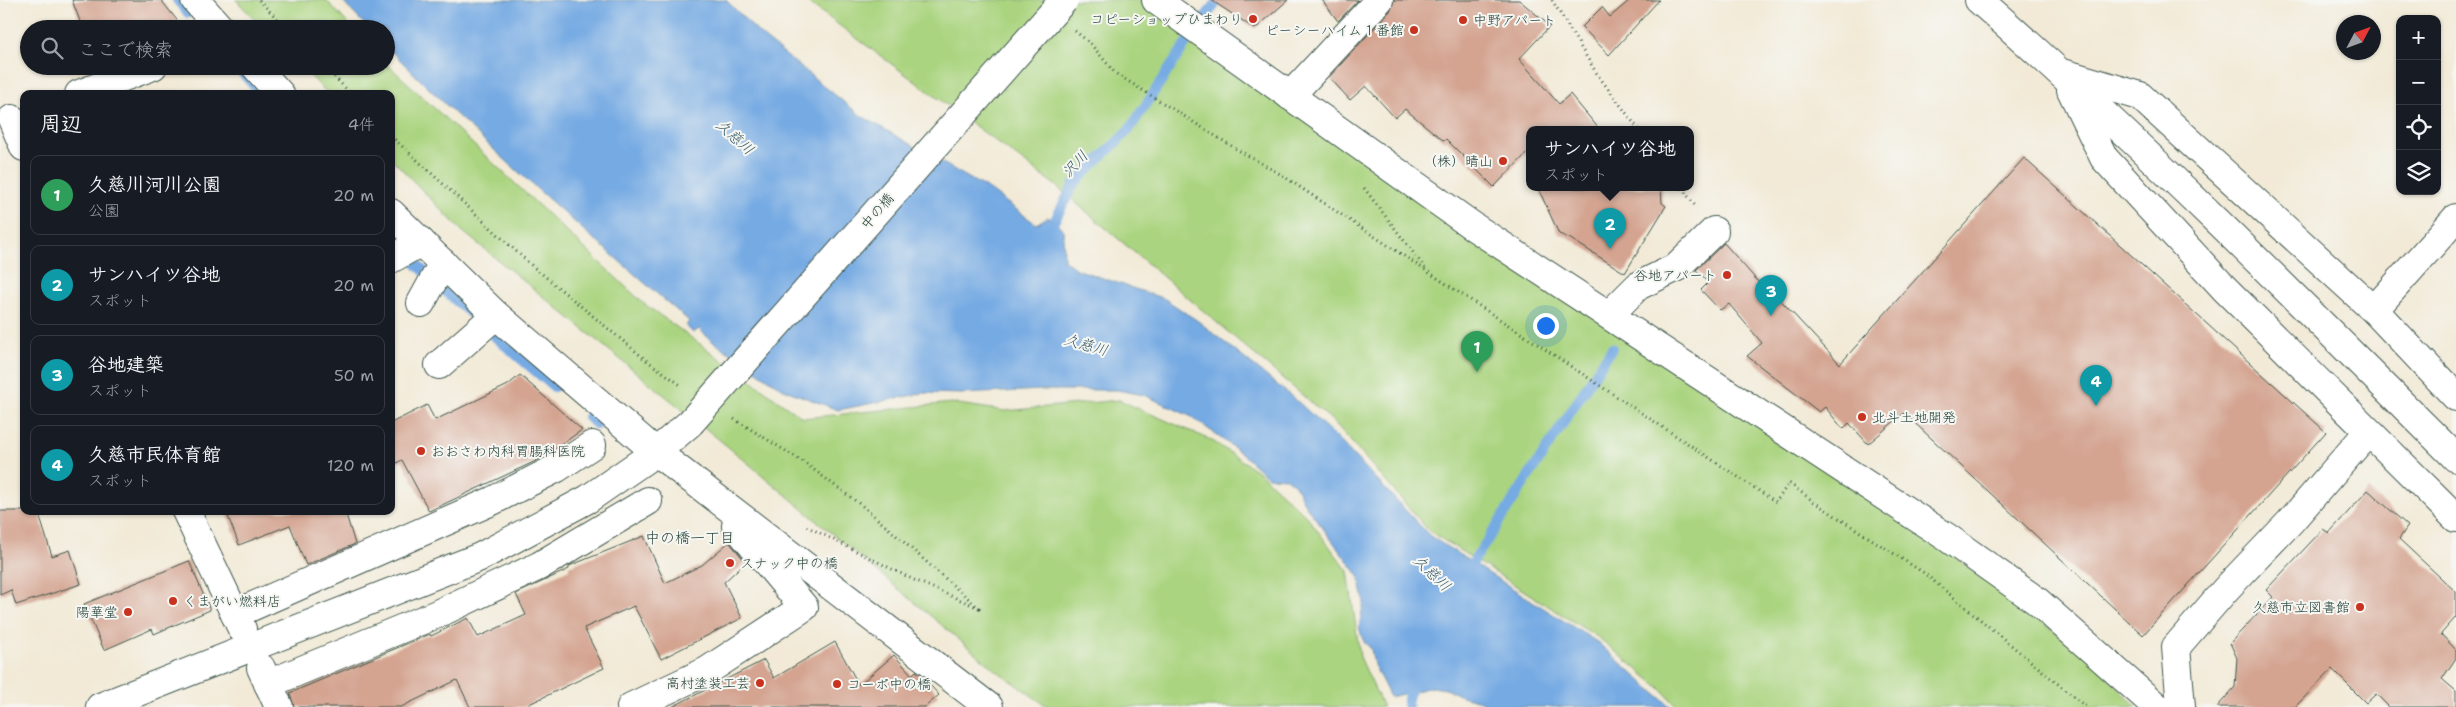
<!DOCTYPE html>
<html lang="ja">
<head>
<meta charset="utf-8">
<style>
  :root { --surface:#171b24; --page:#20242c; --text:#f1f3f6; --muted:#9ea1a6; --line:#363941; --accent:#c8321e }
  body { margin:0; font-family:"Shantell Sans","Klee One",sans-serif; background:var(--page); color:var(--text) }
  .controls { position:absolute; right:15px; top:15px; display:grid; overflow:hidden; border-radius:10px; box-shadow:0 1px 4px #0004 }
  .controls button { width:45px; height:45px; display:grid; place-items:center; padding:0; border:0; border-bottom:1px solid var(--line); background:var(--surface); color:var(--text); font:25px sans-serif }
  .compass { position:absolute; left:2336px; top:15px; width:45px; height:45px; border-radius:50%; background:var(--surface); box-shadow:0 1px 4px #0004; rotate:49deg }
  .you { position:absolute; left:1545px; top:325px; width:18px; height:18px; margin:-12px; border:4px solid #fff; border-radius:50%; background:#1a73e8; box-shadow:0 0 0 8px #1a73e833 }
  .badge { display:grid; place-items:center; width:32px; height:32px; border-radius:50%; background:var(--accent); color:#fff; font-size:16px; font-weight:700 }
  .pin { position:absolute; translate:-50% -41px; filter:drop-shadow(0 1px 2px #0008) }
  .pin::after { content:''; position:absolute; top:26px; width:18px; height:15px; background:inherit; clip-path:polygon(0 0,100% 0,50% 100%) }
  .popup { position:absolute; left:1526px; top:126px; width:168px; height:65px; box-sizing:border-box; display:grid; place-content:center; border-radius:10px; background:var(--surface); filter:drop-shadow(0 1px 4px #0005); font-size:16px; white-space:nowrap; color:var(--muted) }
  .popup b { font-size:19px; color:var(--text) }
  .popup::after { content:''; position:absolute; left:50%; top:100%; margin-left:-10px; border:10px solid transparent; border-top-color:var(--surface) }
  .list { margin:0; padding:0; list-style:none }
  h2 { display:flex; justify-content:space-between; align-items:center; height:65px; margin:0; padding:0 20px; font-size:21px }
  h2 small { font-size:16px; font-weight:400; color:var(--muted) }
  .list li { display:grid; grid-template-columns:32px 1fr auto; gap:15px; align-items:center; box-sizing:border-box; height:80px; margin:0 10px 10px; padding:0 10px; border:1px solid var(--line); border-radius:10px }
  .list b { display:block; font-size:19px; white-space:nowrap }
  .list p { margin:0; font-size:16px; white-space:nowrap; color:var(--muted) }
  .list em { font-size:16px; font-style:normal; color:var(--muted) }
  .icon { flex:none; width:28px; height:28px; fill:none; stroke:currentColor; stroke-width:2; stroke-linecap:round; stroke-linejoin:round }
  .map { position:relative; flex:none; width:2456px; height:707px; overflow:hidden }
  .search { position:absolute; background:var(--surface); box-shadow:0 1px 4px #0004; left:20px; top:20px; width:375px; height:55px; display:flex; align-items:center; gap:12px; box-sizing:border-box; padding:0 18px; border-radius:28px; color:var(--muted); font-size:19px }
  .panel { position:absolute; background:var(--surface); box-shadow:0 1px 4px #0004; left:20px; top:90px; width:375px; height:425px; border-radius:10px }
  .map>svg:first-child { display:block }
  .green { fill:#aad47f; stroke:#64885a }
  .water { fill:#76aae3; stroke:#4a748c }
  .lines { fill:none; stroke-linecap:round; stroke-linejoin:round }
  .stream { stroke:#76aae3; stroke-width:10 }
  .building { fill:#d4a491 }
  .minor-casing { stroke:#3f574c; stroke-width:30 }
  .path { stroke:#3f574c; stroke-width:3; stroke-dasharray:1 4; stroke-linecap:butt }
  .minor { stroke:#fff; stroke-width:28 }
  .minor-bridge-casing { stroke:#3f574c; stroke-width:30; stroke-linecap:butt }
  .minor-bridge { stroke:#fff; stroke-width:28 }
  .poi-dot { fill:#c8321e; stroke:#f6f6f2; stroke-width:2 }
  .labels { text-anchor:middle; stroke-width:4; stroke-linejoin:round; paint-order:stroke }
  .poi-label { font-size:14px; fill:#1f3d34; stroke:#f6f6f2; text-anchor:end }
  .street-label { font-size:14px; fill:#1f3d34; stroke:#f6f6f2 }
  .water-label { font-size:15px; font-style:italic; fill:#395e69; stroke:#f6f6f2 }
  .neighbourhood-label { font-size:15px; fill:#1f3d34; stroke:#f6f6f2 }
</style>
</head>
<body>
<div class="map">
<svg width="2456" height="707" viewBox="0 0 2456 707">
  <rect width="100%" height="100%" fill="#f6f6f2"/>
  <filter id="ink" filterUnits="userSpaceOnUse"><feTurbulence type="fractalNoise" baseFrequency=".02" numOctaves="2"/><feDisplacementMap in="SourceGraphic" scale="10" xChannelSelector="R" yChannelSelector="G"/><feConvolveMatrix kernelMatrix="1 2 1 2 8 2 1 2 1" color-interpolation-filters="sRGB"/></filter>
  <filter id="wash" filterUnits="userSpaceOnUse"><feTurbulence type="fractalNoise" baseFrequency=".0096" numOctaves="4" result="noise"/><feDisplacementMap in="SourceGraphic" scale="20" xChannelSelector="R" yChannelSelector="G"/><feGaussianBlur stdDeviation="1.12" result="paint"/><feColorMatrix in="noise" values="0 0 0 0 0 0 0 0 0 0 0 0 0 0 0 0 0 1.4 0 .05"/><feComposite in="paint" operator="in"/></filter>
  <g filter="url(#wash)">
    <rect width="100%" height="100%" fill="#f2ead7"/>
    <g class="green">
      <polygon points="236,0 326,0 353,29 264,29"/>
      <polygon points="805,0 1144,0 1927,536 2089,657 2137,707 1678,707 1660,688 1599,638 1429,531 1334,422 1055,185"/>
      <polygon points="386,63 643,303 803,418 952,403 1005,411 1119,400 1211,440 1259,472 1308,518 1348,571 1360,657 1383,707 1048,707 993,668 743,459 461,230 391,158 391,94 328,94 301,66 386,66"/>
    </g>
    <path class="water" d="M 341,0 L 726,0 L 763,37 L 860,115 L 991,191 L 1036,224 L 1048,217 L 1063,229 L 1064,260 L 1076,269 L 1165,299 L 1198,321 L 1296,400 L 1335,436 L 1430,536 L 1597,642 L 1671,707 L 1487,707 L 1481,701 L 1461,696 L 1446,689 L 1432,687 L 1390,697 L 1374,665 L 1371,649 L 1363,640 L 1359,627 L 1364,601 L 1359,576 L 1306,506 L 1295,485 L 1286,478 L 1268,477 L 1241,453 L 1192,417 L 1144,395 L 1117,390 L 1042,390 L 963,394 L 924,393 L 838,410 L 785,390 L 712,341 L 699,329 L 693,333 L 686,326 L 689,321 C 585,232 482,143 386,46 L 386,29 L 369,29 Z"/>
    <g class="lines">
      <g class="stream">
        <polyline points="177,0 188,13"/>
        <polyline points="1204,18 1219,0"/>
        <polyline points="236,66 261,94"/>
        <polyline points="1048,233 1074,184 1129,130 1189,39"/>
        <polyline points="391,239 397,244"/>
        <polyline points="416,264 426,273"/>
        <polyline points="439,286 470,313"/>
        <polyline points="495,337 554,387"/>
        <polyline points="588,417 597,425"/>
        <polyline points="1466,573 1612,348"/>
        <polyline points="1408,707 1407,704 1412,680"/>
      </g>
    </g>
    <g id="blocks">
      <g class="building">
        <polygon points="72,0 161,0 184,29 83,29"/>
        <polygon points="1211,0 1288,0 1255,29"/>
        <polygon points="1322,0 1358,0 1338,21"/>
        <polygon points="1394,0 1519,0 1550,26 1519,59 1559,104 1570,94 1600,130 1530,130 1530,150 1494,187 1446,139 1444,141 1405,109 1395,118 1366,86 1350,100 1329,77 1390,11"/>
        <polygon points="1630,0 1659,0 1609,55 1582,27 1602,7 1610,17"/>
        <polygon points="2024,158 2326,432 2143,635 1904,413 1868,444 1849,423 1843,429 1825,407 1819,412 1747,356 1762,343 1729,304 1720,310 1701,290 1709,282 1696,270 1724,243 1768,293 1771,290 1840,364"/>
        <polygon points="1538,188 1661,188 1662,203 1666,206 1625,273 1569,238 1559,234"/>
        <polygon points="520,375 582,430 540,459 429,511 402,460 391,466 391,423 427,405 435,420 508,385"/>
        <polygon points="2368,490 2408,526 2399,539 2456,592 2456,617 2441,634 2456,650 2456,658 2442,679 2456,691 2456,707 2389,707 2376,694 2366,703 2332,669 2295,707 2217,707 2235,687 2237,658 2230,643 2273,597 2266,590 2323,529 2329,533"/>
        <polygon points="0,511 38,511 52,556 70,550 81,584 16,605 11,590 0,595"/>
        <polygon points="226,511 345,511 355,544 306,565 290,525 239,545"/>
        <polygon points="644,536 665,583 702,565 729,542 746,562 724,582 742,618 661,659 634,606 584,628 604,668 523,707 470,707 457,680 401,707 294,707 290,693 430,634 431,636 468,618 478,637 526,615 516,594 569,569 569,566"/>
        <polygon points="189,561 210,610 154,634 152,629 104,650 84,604"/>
        <polygon points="835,642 859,685 894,655 912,675 916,671 921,675 939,695 925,707 672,707 764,660 774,678"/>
      </g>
    </g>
  </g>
  <g filter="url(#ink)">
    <use href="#blocks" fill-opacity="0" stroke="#3f574c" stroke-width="1"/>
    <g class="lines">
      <defs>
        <g id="minor">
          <polyline points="195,0 221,29"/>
          <polyline points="1156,0 1474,227 1948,538 2037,601 2157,707"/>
          <path d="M 1979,0 C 2145,146 2300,302 2456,458"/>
          <polyline points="255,66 280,94"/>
          <polyline points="2066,74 2140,96 2374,310 2456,397"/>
          <polyline points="2071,90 2104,158 2225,289 2456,518"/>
          <polyline points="79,94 153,66"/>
          <polyline points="1290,96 1379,0"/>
          <polyline points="12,119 24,147"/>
          <polyline points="391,213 496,315 656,452 989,707"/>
          <polyline points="391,259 421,242"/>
          <polyline points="421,303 443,263"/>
          <polyline points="2374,310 2456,218"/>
          <polyline points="1609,315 1638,286 1677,267 1714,231"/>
          <polyline points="439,365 496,315"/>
          <polyline points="186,511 242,629"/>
          <polyline points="235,614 492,501 557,468 592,445"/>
          <polyline points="261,668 279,707"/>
          <polyline points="268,684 437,614 539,566 648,501"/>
          <polyline points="100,707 480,557 588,499 656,452 690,423"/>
          <polyline points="631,707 707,671 804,607 736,526"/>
          <polyline points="2181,707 2176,647 2226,589 2290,522 2368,432"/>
        </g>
      </defs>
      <use href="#minor" class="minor-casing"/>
      <g class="path">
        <polyline points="259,0 287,29"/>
        <polyline points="1552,0 1597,74 1639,130"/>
        <polyline points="1075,31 1090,43 1115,73 1238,150 1280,174 1776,502 1789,483 1817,504 1924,573 2086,707"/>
        <polyline points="324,66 351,94"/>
        <polyline points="391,136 530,264 646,360 682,386"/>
        <polyline points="1364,188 1425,268"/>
        <polyline points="1682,188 1696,207"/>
        <polyline points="734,419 802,461 865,508 979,608 912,579 806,526"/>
      </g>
      <use href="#minor" class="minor"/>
      <defs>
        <polyline id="minor-bridge" points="690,423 1064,0"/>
      </defs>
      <use href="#minor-bridge" class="minor-bridge-casing"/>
      <use href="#minor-bridge" class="minor-bridge"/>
    </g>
  </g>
  <g class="poi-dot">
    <circle cx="1253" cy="19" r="5"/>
    <circle cx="1463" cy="20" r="5"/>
    <circle cx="1414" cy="30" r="5"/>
    <circle cx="1503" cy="161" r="5"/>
    <circle cx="1727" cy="275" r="5"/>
    <circle cx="1862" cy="417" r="5"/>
    <circle cx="421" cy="451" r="5"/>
    <circle cx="730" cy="563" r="5"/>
    <circle cx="173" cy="601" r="5"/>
    <circle cx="2360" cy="607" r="5"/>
    <circle cx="128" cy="612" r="5"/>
    <circle cx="760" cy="683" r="5"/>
    <circle cx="837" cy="684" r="5"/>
  </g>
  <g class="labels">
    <g class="poi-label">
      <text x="1243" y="24">コピーショップひまわり</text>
      <text x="1473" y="25" text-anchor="start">中野アパート</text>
      <text x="1404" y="35">ピーシーハイム１番館</text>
      <text x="1493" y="166">（株）晴山</text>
      <text x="1717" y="280">谷地アパート</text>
      <text x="1872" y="422" text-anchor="start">北斗土地開発</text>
      <text x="431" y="456" text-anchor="start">おおさわ内科胃腸科医院</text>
      <text x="740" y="568" text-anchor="start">スナック中の橋</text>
      <text x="183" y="606" text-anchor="start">くまがい燃料店</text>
      <text x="2350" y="612">久慈市立図書館</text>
      <text x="118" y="617">陽華堂</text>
      <text x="750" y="688">高村塗装工芸</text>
      <text x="847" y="689" text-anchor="start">コーポ中の橋</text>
    </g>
    <g class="street-label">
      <text transform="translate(877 211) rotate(-49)" y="5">中の橋</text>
    </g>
    <g class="water-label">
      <text transform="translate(735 137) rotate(42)" y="5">久慈川</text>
      <text transform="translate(1075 164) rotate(-47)" y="5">沢川</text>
      <text transform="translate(1086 345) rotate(16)" y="5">久慈川</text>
      <text transform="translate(1432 573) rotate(44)" y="5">久慈川</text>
    </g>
    <g class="neighbourhood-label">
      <text x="690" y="543">中の橋一丁目</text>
    </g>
  </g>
</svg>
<div class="controls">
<button>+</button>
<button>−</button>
<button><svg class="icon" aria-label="locate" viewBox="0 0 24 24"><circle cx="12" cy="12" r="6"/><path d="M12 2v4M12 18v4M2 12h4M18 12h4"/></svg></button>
<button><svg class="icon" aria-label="layers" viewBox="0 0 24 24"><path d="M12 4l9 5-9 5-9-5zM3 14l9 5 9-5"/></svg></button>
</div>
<svg class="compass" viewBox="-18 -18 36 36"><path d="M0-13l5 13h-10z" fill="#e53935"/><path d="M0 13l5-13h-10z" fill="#9ea1a6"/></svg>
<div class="you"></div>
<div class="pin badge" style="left:1477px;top:372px;background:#2e9e5b">1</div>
<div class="pin badge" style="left:1610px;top:249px;background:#0f9aa8">2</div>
<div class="popup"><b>サンハイツ谷地</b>スポット</div>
<div class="pin badge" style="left:1771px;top:316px;background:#0f9aa8">3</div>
<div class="pin badge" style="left:2096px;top:406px;background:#0f9aa8">4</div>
<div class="search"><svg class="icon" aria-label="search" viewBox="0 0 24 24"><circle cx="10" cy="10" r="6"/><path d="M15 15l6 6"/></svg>ここで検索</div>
<section class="panel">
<h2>周辺<small>4件</small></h2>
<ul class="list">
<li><span class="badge" style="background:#2e9e5b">1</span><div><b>久慈川河川公園</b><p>公園</p></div><em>20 m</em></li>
<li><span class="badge" style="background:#0f9aa8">2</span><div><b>サンハイツ谷地</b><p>スポット</p></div><em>20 m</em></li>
<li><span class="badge" style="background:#0f9aa8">3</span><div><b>谷地建築</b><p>スポット</p></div><em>50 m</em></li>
<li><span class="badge" style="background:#0f9aa8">4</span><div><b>久慈市民体育館</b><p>スポット</p></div><em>120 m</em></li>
</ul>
</section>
</div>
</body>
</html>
